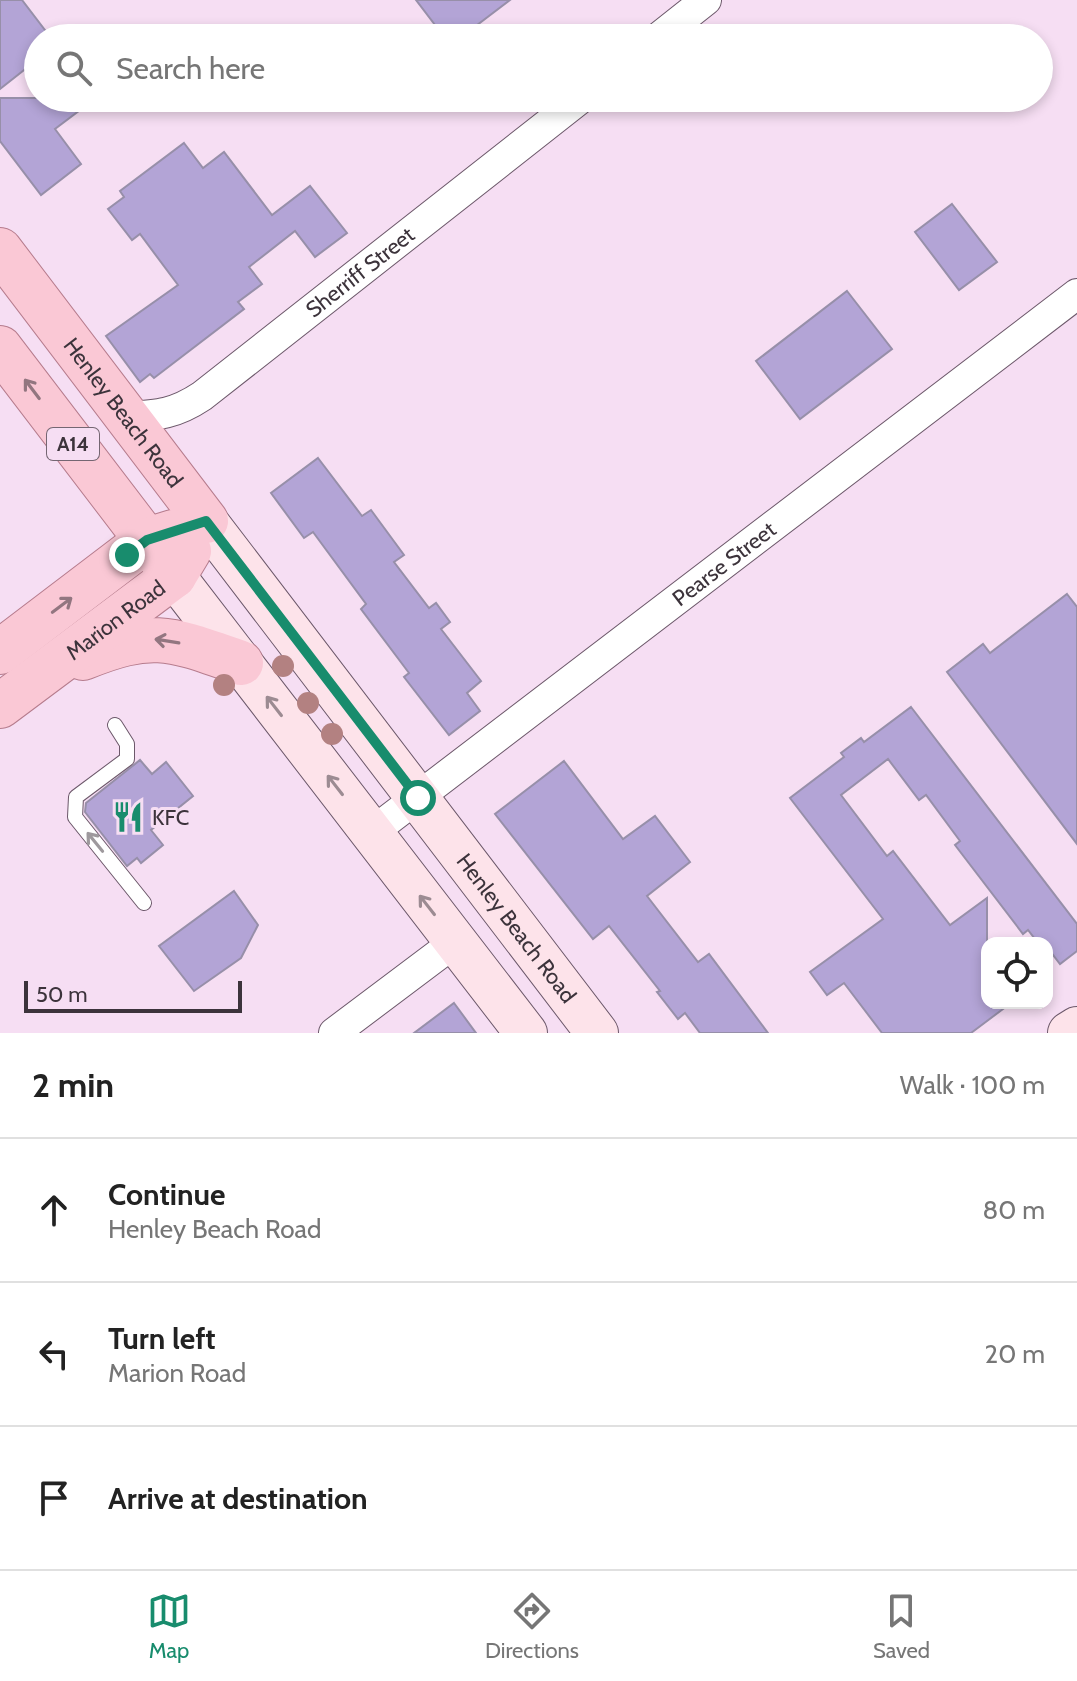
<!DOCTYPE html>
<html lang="en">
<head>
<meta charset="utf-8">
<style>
  :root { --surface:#fff; --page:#f2f2f2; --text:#222; --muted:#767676; --line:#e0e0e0; --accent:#188c6d }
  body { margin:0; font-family:Cabin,sans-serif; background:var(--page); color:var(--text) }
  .controls { position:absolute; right:24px; bottom:24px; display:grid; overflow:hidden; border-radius:16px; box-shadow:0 4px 12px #0003 }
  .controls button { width:72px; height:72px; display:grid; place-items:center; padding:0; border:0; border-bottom:2px solid var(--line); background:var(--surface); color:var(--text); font:40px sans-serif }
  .scale { position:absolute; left:24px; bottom:20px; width:218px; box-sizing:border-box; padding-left:8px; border:4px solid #3c333b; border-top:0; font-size:22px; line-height:28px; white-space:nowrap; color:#3c333b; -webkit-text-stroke:6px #f6def3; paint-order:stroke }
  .stop { position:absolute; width:24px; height:24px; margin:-18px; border:6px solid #188c6d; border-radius:50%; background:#fff }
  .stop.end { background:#188c6d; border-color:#fff; box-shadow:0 2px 8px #0008 }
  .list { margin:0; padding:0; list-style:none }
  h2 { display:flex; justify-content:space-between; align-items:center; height:104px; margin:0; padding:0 32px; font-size:34px }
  h2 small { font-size:26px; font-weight:400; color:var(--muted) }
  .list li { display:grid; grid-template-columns:52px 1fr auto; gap:24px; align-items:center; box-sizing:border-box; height:144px; padding:0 32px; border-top:2px solid var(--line) }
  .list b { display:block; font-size:30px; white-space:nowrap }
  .list p { margin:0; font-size:26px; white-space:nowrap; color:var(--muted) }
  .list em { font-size:26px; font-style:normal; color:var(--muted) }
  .icon { flex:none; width:44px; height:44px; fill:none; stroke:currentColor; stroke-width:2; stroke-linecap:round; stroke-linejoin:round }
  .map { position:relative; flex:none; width:1077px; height:1033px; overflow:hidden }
  .search { position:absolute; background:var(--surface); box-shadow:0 4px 12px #0003; left:24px; right:24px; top:24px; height:88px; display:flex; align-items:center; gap:20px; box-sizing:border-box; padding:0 28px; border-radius:44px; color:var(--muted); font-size:30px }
  .sheet { height:536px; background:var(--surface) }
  nav { display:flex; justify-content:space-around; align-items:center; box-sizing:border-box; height:112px; border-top:2px solid var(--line); background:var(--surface); font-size:22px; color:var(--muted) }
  nav a { display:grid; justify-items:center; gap:4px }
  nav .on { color:var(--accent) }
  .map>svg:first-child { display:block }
  .building { fill:#b3a4d6; stroke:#978fa9; stroke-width:2 }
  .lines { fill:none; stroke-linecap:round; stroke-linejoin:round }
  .lane-casing { stroke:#6c586a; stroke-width:16 }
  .street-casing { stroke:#6c586a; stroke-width:32 }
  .secondary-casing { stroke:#6c586a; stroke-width:44 }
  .primary-casing { stroke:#b67c8d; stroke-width:46 }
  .lane { stroke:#fff; stroke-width:14 }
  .street { stroke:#fff; stroke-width:30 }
  .secondary { stroke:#fde3ea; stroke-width:42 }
  .primary { stroke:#fac8d5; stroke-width:44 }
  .tree { fill:#b38181 }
  .oneway { stroke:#927680 }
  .oneway2 { stroke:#9c8b92 }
  .oneway3 { stroke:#9e999d }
  .route { stroke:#188c6d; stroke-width:10 }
  .labels { text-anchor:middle; stroke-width:6; stroke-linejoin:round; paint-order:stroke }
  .shield { fill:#f6def3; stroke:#746672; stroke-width:2 }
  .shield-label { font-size:20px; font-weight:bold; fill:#3c333b }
  .street-label { font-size:22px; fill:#3c333b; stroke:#f6def3 }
  .poi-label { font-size:22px; fill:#3c333b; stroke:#f6def3; text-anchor:start }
</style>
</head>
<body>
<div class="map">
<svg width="1077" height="1033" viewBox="0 0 1077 1033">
  <rect width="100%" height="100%" fill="#f6def3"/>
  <g class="building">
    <polygon points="0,0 22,0 51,38 38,38 38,59 0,89"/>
    <polygon points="416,0 510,0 460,38 445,38"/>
    <polygon points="0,98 96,98 55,129 81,164 41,195 0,141"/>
    <polygon points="184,143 203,168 224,152 272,215 310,186 347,233 315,257 295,231 249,267 262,284 238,302 244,309 154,378 150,374 140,382 106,336 178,285 140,234 132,240 108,209 124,197 120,191"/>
    <polygon points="952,204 997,262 959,290 915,232"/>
    <polygon points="847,291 892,349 800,419 756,361"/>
    <polygon points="318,458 362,516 371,510 404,555 394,562 429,608 436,603 450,622 441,629 481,681 467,693 480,711 449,735 404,677 409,673 361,609 366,604 313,532 304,538 271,493"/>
    <polygon points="1067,594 1077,607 1077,844 947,672 983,644 990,653"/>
    <polygon points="911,707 1077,924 1077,951 1060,964 1053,955 1049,958 1047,943 1038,943 1028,930 1023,934 955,845 960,841 926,795 919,800 888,759 841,795 887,856 893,851 950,925 987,898 987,1003 1011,1003 971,1033 882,1033 844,983 827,995 810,972 883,919 790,798 844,757 841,753 861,738 864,742"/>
    <polygon points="140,760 152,774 166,762 193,796 151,830 163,845 141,863 137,858 127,866 85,812 86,803"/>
    <polygon points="564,761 623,839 655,816 690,862 647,896 698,962 709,954 768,1033 700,1033 685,1013 678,1019 657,992 660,991 609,926 593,939 495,814"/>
    <polygon points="234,891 258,925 241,958 194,991 159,946"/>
    <polygon points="454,1003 476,1033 414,1033"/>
  </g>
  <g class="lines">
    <defs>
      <polyline id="lane" points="115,725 127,744 127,759 76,797 75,817 144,903"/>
      <g id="street">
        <polyline points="658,38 706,0"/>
        <path id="s1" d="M 127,417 C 159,415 175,414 202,396 L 581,98"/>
        <path id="s2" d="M 371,833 L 1077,294"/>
        <polyline points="334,1033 455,942"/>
      </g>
      <g id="secondary">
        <path id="s3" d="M 206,521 L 597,1033"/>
        <polyline points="174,576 526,1033"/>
        <polyline points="1069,1033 1077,1028"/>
      </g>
      <g id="primary">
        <path id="s4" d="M 0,250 L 206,521"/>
        <polyline points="0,348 174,576"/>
        <polyline points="0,652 147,540 173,532"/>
        <path d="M 83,658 C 154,629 172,639 241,663"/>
        <path id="s5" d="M 0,706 L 174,576 L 189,551"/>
      </g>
    </defs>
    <use href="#lane" class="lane-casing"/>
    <use href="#street" class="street-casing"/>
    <use href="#secondary" class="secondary-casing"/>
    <use href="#primary" class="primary-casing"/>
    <use href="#lane" class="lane"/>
    <use href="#street" class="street"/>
    <use href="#secondary" class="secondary"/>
    <use href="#primary" class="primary"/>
  </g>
  <g class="tree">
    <circle cx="283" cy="666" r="11"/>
    <circle cx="224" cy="685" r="11"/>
    <circle cx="308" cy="703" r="11"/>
    <circle cx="332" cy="734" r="11"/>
  </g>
  <defs><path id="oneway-shaft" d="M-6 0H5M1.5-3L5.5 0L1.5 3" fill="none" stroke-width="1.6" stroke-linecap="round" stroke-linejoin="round" transform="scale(2)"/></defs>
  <g class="oneway">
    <use href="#oneway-shaft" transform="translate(32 389) rotate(-127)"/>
    <use href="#oneway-shaft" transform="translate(62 605) rotate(-37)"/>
    <use href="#oneway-shaft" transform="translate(167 641) rotate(-171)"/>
  </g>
  <g class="oneway2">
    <use href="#oneway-shaft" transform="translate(274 706) rotate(-128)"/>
    <use href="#oneway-shaft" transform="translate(335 785) rotate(-128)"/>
    <use href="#oneway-shaft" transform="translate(427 905) rotate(-128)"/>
  </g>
  <use class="oneway3" href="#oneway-shaft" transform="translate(95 842) rotate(-129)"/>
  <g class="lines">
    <polyline class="route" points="127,555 147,540 206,521 418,798"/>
  </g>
  <defs>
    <symbol id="restaurant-bare" viewBox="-9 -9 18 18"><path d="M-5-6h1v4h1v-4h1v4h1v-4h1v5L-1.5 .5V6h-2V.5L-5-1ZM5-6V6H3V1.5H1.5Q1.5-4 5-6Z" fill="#188c6d" stroke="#f6def3" stroke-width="2.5" paint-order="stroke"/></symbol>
  </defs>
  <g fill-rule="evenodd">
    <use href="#restaurant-bare" x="106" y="795" width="44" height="44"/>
  </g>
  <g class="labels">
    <rect class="shield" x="47" y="428" width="52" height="32" rx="6"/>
    <g class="shield-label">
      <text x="73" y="451">A14</text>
    </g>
    <g class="street-label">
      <text dy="8" stroke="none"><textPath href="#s1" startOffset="280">Sherriff Street</textPath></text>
      <text dy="8" stroke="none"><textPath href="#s4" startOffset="204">Henley Beach Road</textPath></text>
      <text dy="8" stroke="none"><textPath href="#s2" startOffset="444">Pearse Street</textPath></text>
      <text dy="8" stroke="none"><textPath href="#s5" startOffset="144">Marion Road</textPath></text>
      <text dy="8" stroke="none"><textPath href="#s3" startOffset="512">Henley Beach Road</textPath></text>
    </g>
    <g class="poi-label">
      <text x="152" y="825">KFC</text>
    </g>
  </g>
</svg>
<div class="controls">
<button><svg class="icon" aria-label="locate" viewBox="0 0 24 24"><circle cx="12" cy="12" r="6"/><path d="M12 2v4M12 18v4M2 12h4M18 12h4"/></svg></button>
</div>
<div class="scale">50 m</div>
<div class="stop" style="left:418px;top:798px"></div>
<div class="stop end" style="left:127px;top:555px"></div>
<div class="search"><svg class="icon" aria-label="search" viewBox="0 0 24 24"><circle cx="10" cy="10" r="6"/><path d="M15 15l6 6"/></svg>Search here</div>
</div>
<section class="sheet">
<h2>2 min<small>Walk · 100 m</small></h2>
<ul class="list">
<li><svg class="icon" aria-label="ahead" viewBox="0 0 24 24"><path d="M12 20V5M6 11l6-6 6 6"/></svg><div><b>Continue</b><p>Henley Beach Road</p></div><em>80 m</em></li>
<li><svg class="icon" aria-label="left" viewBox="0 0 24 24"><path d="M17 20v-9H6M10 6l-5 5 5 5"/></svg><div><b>Turn left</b><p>Marion Road</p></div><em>20 m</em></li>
<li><svg class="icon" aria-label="arrive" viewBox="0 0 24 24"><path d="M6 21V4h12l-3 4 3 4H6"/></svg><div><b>Arrive at destination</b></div></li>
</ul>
</section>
<nav>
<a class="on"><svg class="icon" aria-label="map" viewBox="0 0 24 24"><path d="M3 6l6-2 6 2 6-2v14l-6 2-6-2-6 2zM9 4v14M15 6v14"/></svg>Map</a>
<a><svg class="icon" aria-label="directions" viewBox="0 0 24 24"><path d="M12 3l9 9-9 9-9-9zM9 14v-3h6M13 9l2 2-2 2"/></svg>Directions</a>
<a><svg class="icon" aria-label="saved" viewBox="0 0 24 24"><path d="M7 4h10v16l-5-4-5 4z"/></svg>Saved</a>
</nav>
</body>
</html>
